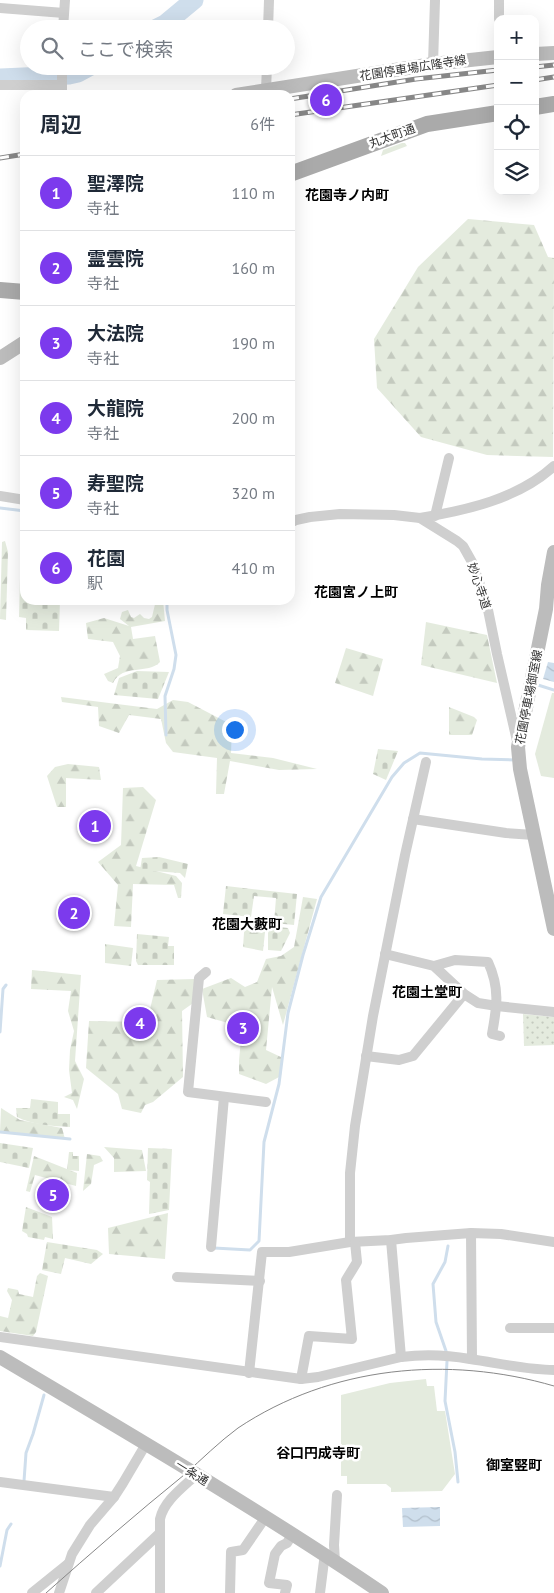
<!DOCTYPE html>
<html lang="ja">
<head>
<meta charset="utf-8">
<style>
  :root { --surface:#fff; --page:#f6f6f7; --text:#1f2937; --muted:#747a83; --line:#e0e1e3; --accent:#7c3aed }
  body { margin:0; font-family:"PT Sans","Noto Sans JP",sans-serif; background:var(--page); color:var(--text) }
  .controls { position:absolute; right:15px; top:15px; display:grid; overflow:hidden; border-radius:10px; box-shadow:0 5px 20px #0002 }
  .controls button { width:45px; height:45px; display:grid; place-items:center; padding:0; border:0; border-bottom:1px solid var(--line); background:var(--surface); color:var(--text); font:25px sans-serif }
  .you { position:absolute; left:234px; top:729px; width:18px; height:18px; margin:-12px; border:4px solid #fff; border-radius:50%; background:#1a73e8; box-shadow:0 0 0 8px #1a73e833 }
  .badge { display:grid; place-items:center; width:32px; height:32px; border-radius:50%; background:var(--accent); color:#fff; font-size:16px; font-weight:700 }
  .pin { position:absolute; translate:-50% -50%; border:2px solid #fff; box-shadow:0 1px 5px #0006 }
  .list { margin:0; padding:0; list-style:none }
  h2 { display:flex; justify-content:space-between; align-items:center; height:65px; margin:0; padding:0 20px; font-size:21px }
  h2 small { font-size:16px; font-weight:400; color:var(--muted) }
  .list li { display:grid; grid-template-columns:32px 1fr auto; gap:15px; align-items:center; box-sizing:border-box; height:75px; padding:0 20px; border-top:1px solid var(--line) }
  .list b { display:block; font-size:19px; white-space:nowrap }
  .list p { margin:0; font-size:16px; white-space:nowrap; color:var(--muted) }
  .list em { font-size:16px; font-style:normal; color:var(--muted) }
  .icon { flex:none; width:28px; height:28px; fill:none; stroke:currentColor; stroke-width:2; stroke-linecap:round; stroke-linejoin:round }
  .map { position:relative; flex:none; width:554px; height:1593px; overflow:hidden }
  .search { position:absolute; background:var(--surface); box-shadow:0 5px 20px #0002; left:20px; top:20px; width:275px; height:55px; display:flex; align-items:center; gap:12px; box-sizing:border-box; padding:0 18px; border-radius:28px; color:var(--muted); font-size:19px }
  .panel { position:absolute; background:var(--surface); box-shadow:0 5px 20px #0002; left:20px; top:90px; width:275px; height:515px; border-radius:15px }
  .map>svg:first-child { display:block }
  .grass { fill:url(#grass-tufts) }
  .forest { fill:url(#forest-firs) }
  .cemetery { fill:url(#cemetery-stones) }
  .park { fill:url(#park-dots) }
  .pitch { fill:#e4ebde }
  .water { fill:url(#water-waves) }
  .lines { fill:none; stroke-linecap:round; stroke-linejoin:round }
  .stream { stroke:#cfdeec; stroke-width:3 }
  .river { stroke:#cfdeec; stroke-width:19 }
  .street { stroke:#cfcfcf; stroke-width:10 }
  .secondary { stroke:#bcbcbc; stroke-width:14 }
  .primary { stroke:#aaa; stroke-width:16 }
  .tram { stroke:#878787; stroke-width:1 }
  .rail-casing { stroke:#878787; stroke-width:5 }
  .rail { stroke:#fff; stroke-width:3; stroke-dasharray:9; stroke-linecap:butt }
  .labels { text-anchor:middle; stroke-width:5; stroke-linejoin:round; paint-order:stroke }
  .street-label { font-size:12px; fill:#323232; stroke:#fff }
  .neighbourhood-label { font-size:14px; font-weight:bold; fill:#000; stroke:#fff }
</style>
</head>
<body>
<div class="map">
<svg width="554" height="1593" viewBox="0 0 554 1593">
  <defs>
    <pattern id="grass-tufts" width="24" height="20" patternUnits="userSpaceOnUse" patternTransform="scale(1.25)"><rect width="24" height="20" fill="#e4ebde"/><path d="M3 7l-1-3M5 7V3M7 7l1-3M15 17l-1-3M17 17v-4M19 17l1-3" fill="none" stroke="#c4cabf"/></pattern>
    <pattern id="forest-firs" width="22" height="20" patternUnits="userSpaceOnUse" patternTransform="scale(1.25)"><rect width="22" height="20" fill="#e4ebde"/><path d="M5 1l3.5 6h-7zM16 11l3.5 6h-7z" fill="#c4cabf"/></pattern>
    <pattern id="cemetery-stones" width="16" height="16" patternUnits="userSpaceOnUse" patternTransform="scale(1.25)"><rect width="16" height="16" fill="#e4ebde"/><path d="M2 7V4a2 2 0 0 1 4 0v3zM10 15v-3a2 2 0 0 1 4 0v3z" fill="#c4cabf"/></pattern>
    <pattern id="park-dots" width="8" height="8" patternUnits="userSpaceOnUse" patternTransform="scale(1.25)"><rect width="8" height="8" fill="#e4ebde"/><path d="M2 2h.1M6 6h.1" fill="none" stroke="#c4cabf" stroke-width="1.8" stroke-linecap="round"/></pattern>
    <pattern id="water-waves" width="16" height="10" patternUnits="userSpaceOnUse" patternTransform="scale(1.25)"><rect width="16" height="10" fill="#cfdeec"/><path d="M0 5q4-4 8 0t8 0" fill="none" stroke="#b2bfcb"/></pattern>
  </defs>
  <rect width="100%" height="100%" fill="#fff"/>
  <polygon class="grass" points="402,143 405,143 407,146 381,156 383,150"/>
  <g class="forest">
    <polygon points="468,219 534,225 548,257 554,258 553,457 487,455 421,437 377,388 374,339 418,267"/>
    <polygon points="5,541 8,552 6,620 0,619 2,542"/>
    <path d="M 156,600 L 163,600 L 165,621 L 131,627 L 133,639 L 155,636 L 160,662 C 148,675 123,663 113,683 L 108,681 L 104,674 L 118,668 L 120,656 L 113,642 L 88,639 L 86,623 L 104,618 L 129,626 L 120,619 L 122,612 L 128,610 L 131,617 L 134,618 L 140,614 L 144,618 L 149,619 L 152,617 Z"/>
    <polygon points="426,622 487,635 497,683 421,665"/>
    <polygon points="346,648 383,659 373,696 335,683"/>
    <polygon points="61,697 157,709 173,700 188,702 232,725 231,753 273,758 317,769 279,770 230,761 224,794 216,794 217,758 173,752 166,743 161,719 129,715 119,733 99,726 98,707 62,702"/>
    <polygon points="449,707 474,717 477,720 472,735 449,735"/>
    <polygon points="68,764 99,767 101,780 66,778 66,807 57,807 47,776 55,767"/>
    <polygon points="143,787 156,800 136,866 176,876 182,883 181,898 178,898 174,885 133,884 131,927 114,926 118,885 98,862 121,845 123,788"/>
    <polygon points="303,897 317,899 283,1025 272,987 266,1050 283,1058 281,1076 266,1084 239,1074 239,1061 242,1027 207,1017 202,989 231,978 245,987 257,982 266,959 281,956 294,947"/>
    <polygon points="245,919 266,923 263,951 243,947"/>
    <polygon points="105,944 133,948 131,966 105,963"/>
    <polygon points="32,970 81,975 75,1061 84,1079 77,1109 73,1100 64,1097 72,1093 69,1070 70,1050 74,1031 68,1011 71,991 31,989"/>
    <polygon points="194,979 196,1001 182,1011 183,1077 153,1102 145,1105 141,1113 122,1109 118,1094 86,1068 89,1021 147,1022 157,980"/>
    <polygon points="1,1108 20,1120 62,1128 65,1139 0,1132"/>
    <polygon points="104,1147 142,1150 146,1171 114,1172 114,1158"/>
    <polygon points="87,1154 100,1156 103,1161 94,1165 91,1184 83,1191"/>
    <polygon points="34,1156 77,1173 76,1186 35,1175 30,1192 26,1191"/>
    <polygon points="168,1213 165,1259 109,1254 108,1228"/>
    <polygon points="40,1273 48,1276 36,1332 33,1336 0,1331 0,1316 8,1318 12,1300 7,1291 8,1288 18,1290 19,1294 33,1297 37,1276"/>
  </g>
  <g class="cemetery">
    <polygon points="20,578 25,580 25,600 60,600 59,631 26,630 26,618 19,617"/>
    <polygon points="137,671 169,672 158,699 114,695 119,678"/>
    <polygon points="378,749 398,751 386,780 373,774"/>
    <polygon points="159,857 188,864 185,878 180,873 140,870 142,858"/>
    <polygon points="226,886 297,894 294,925 274,923 276,898 254,896 251,917 223,914"/>
    <polygon points="268,926 288,928 290,933 281,951 268,950"/>
    <polygon points="137,934 169,937 168,946 174,946 174,965 138,965 136,961"/>
    <path d="M 31,1099 L 58,1102 L 58,1114 L 70,1114 L 70,1127 C 53,1126 33,1125 17,1117 L 16,1108 L 30,1108 Z"/>
    <polygon points="0,1143 33,1148 29,1168 0,1162"/>
    <polygon points="148,1148 172,1149 169,1210 149,1214 150,1182 147,1180"/>
    <polygon points="69,1152 73,1152 73,1156 79,1156 79,1171 67,1170"/>
    <polygon points="26,1207 52,1217 53,1239 45,1237 44,1240 28,1237 27,1234 22,1231"/>
    <polygon points="47,1242 97,1250 103,1254 91,1264 65,1258 61,1274 42,1270"/>
  </g>
  <polygon class="park" points="523,1014 554,1017 554,1045 524,1046"/>
  <g class="pitch">
    <polygon points="552,693 554,693 554,778 541,776 535,754"/>
    <polygon points="426,1379 427,1386 434,1386 437,1411 445,1411 455,1474 442,1491 391,1492 391,1488 386,1484 347,1484 347,1476 341,1476 341,1395 390,1383"/>
  </g>
  <g class="water">
    <polygon points="548,662 554,663 554,682 543,679"/>
    <polygon points="440,1507 440,1526 403,1527 402,1508"/>
  </g>
  <g class="lines">
    <g class="stream">
      <polyline points="0,508 25,511"/>
      <polyline points="538,685 554,690"/>
      <polyline points="166,735 165,696 174,669 176,655 167,610 167,600"/>
      <polyline points="0,1032 3,989 6,985"/>
      <polyline points="0,1132 70,1139"/>
      <polyline points="214,1248 250,1250 259,1241 264,1142 279,1084 288,1013 303,955 321,897 392,777 404,763 420,753 482,759 516,760"/>
      <polyline points="446,1351 436,1322 433,1284 445,1262 448,1246"/>
      <polyline points="447,1361 445,1401 455,1452 458,1482"/>
      <polyline points="24,1481 26,1453 33,1434 44,1395"/>
      <polyline points="0,1566 7,1530 11,1524"/>
    </g>
    <g class="river">
      <polyline points="155,29 165,24 194,0"/>
      <polyline points="0,78 69,75 78,73 91,66"/>
    </g>
    <g class="street">
      <polyline points="0,8 64,13"/>
      <polyline points="499,19 499,0"/>
      <polyline points="63,29 65,0"/>
      <polyline points="268,29 269,0"/>
      <polyline points="433,64 435,0"/>
      <polyline points="62,66 62,95"/>
      <polyline points="0,85 62,85"/>
      <polyline points="266,90 267,66"/>
      <polyline points="0,496 25,500"/>
      <polyline points="435,516 449,458"/>
      <path d="M 420,518 C 467,510 518,499 554,466"/>
      <polyline points="290,523 296,520 310,517 340,514 394,515 420,518 457,541 463,546 472,562 487,605 497,654 517,741"/>
      <polyline points="413,819 506,833 534,835"/>
      <polyline points="385,954 434,966 464,994 478,1003 497,1006 554,1012"/>
      <path d="M 434,966 L 455,960 L 488,962 C 500,988 497,1007 492,1034 L 500,1036"/>
      <polyline points="206,972 199,978 188,1092 266,1102"/>
      <polyline points="366,1056 399,1060 413,1056 464,994"/>
      <polyline points="471,1233 472,1359"/>
      <polyline points="391,1240 401,1357"/>
      <polyline points="350,1242 350,1173 355,1126 373,1016 405,855 426,762"/>
      <polyline points="211,1247 224,1097"/>
      <polyline points="177,1277 260,1281"/>
      <polyline points="510,1328 554,1328"/>
      <path d="M 0,1337 L 301,1379 L 318,1377 L 401,1357 C 423,1354 448,1355 470,1359 C 498,1363 526,1370 554,1370"/>
      <polyline points="249,1373 262,1252 289,1252 350,1242 391,1240 406,1238 471,1233 501,1234 554,1242"/>
      <polyline points="301,1379 309,1336 352,1339 346,1280 357,1262 355,1242"/>
      <polyline points="0,1482 114,1497"/>
      <polyline points="335,1562 334,1545 337,1495"/>
      <polyline points="32,1593 68,1564"/>
      <polyline points="59,1593 72,1554 90,1525 114,1497 123,1483 146,1444"/>
      <polyline points="96,1593 160,1533"/>
      <path d="M 160,1593 L 160,1519 C 164,1501 182,1488 196,1475"/>
      <polyline points="230,1593 231,1552 243,1550 265,1518"/>
      <polyline points="285,1593 287,1585 269,1583 275,1554 281,1546 287,1543 292,1535"/>
      <polyline points="320,1593 324,1561 327,1557"/>
    </g>
    <g class="secondary">
      <polyline points="535,54 554,53"/>
      <polyline points="236,95 433,64 498,57"/>
      <polyline points="0,358 25,342"/>
      <polyline points="554,552 548,585 546,609 518,747 520,769 554,929"/>
      <path d="M 0,1357 C 128,1433 258,1509 382,1593"/>
    </g>
    <g class="primary">
      <polyline points="535,107 554,104"/>
      <polyline points="290,174 427,124 498,113"/>
      <polyline points="0,290 25,292"/>
    </g>
    <path class="tram" d="M 46,1593 C 91,1553 137,1513 184,1475 C 202,1459 219,1442 238,1428 C 331,1366 448,1355 554,1386"/>
    <defs>
      <g id="rail">
        <polyline points="535,67 554,65"/>
        <polyline points="535,80 554,77"/>
        <polyline points="290,99 416,79 498,70"/>
        <polyline points="290,115 498,85"/>
        <polyline points="0,158 25,154"/>
      </g>
    </defs>
    <use href="#rail" class="rail-casing"/>
    <use href="#rail" class="rail"/>
  </g>
  <g class="labels">
    <g class="street-label">
      <text transform="translate(413 68) rotate(-9)" y="4">花園停車場広隆寺線</text>
      <text transform="translate(392 136) rotate(-20)" y="4">丸太町通</text>
      <text transform="translate(479 586) rotate(71)" y="4">妙心寺道</text>
      <text transform="translate(529 697) rotate(-79)" y="4">花園停車場御室線</text>
      <text transform="translate(192 1473) rotate(32)" y="4">一条通</text>
    </g>
    <g class="neighbourhood-label">
      <text x="347" y="200">花園寺ノ内町</text>
      <text x="356" y="597">花園宮ノ上町</text>
      <text x="247" y="929">花園大藪町</text>
      <text x="427" y="997">花園土堂町</text>
      <text x="318" y="1458">谷口円成寺町</text>
      <text x="514" y="1470">御室竪町</text>
    </g>
  </g>
</svg>
<div class="controls">
<button>+</button>
<button>−</button>
<button><svg class="icon" aria-label="locate" viewBox="0 0 24 24"><circle cx="12" cy="12" r="6"/><path d="M12 2v4M12 18v4M2 12h4M18 12h4"/></svg></button>
<button><svg class="icon" aria-label="layers" viewBox="0 0 24 24"><path d="M12 4l9 5-9 5-9-5zM3 14l9 5 9-5"/></svg></button>
</div>
<div class="you"></div>
<div class="pin badge" style="left:95px;top:826px">1</div>
<div class="pin badge" style="left:74px;top:913px">2</div>
<div class="pin badge" style="left:243px;top:1028px">3</div>
<div class="pin badge" style="left:140px;top:1023px">4</div>
<div class="pin badge" style="left:53px;top:1195px">5</div>
<div class="pin badge" style="left:326px;top:100px">6</div>
<div class="search"><svg class="icon" aria-label="search" viewBox="0 0 24 24"><circle cx="10" cy="10" r="6"/><path d="M15 15l6 6"/></svg>ここで検索</div>
<section class="panel">
<h2>周辺<small>6件</small></h2>
<ul class="list">
<li><span class="badge">1</span><div><b>聖澤院</b><p>寺社</p></div><em>110 m</em></li>
<li><span class="badge">2</span><div><b>霊雲院</b><p>寺社</p></div><em>160 m</em></li>
<li><span class="badge">3</span><div><b>大法院</b><p>寺社</p></div><em>190 m</em></li>
<li><span class="badge">4</span><div><b>大龍院</b><p>寺社</p></div><em>200 m</em></li>
<li><span class="badge">5</span><div><b>寿聖院</b><p>寺社</p></div><em>320 m</em></li>
<li><span class="badge">6</span><div><b>花園</b><p>駅</p></div><em>410 m</em></li>
</ul>
</section>
</div>
</body>
</html>
